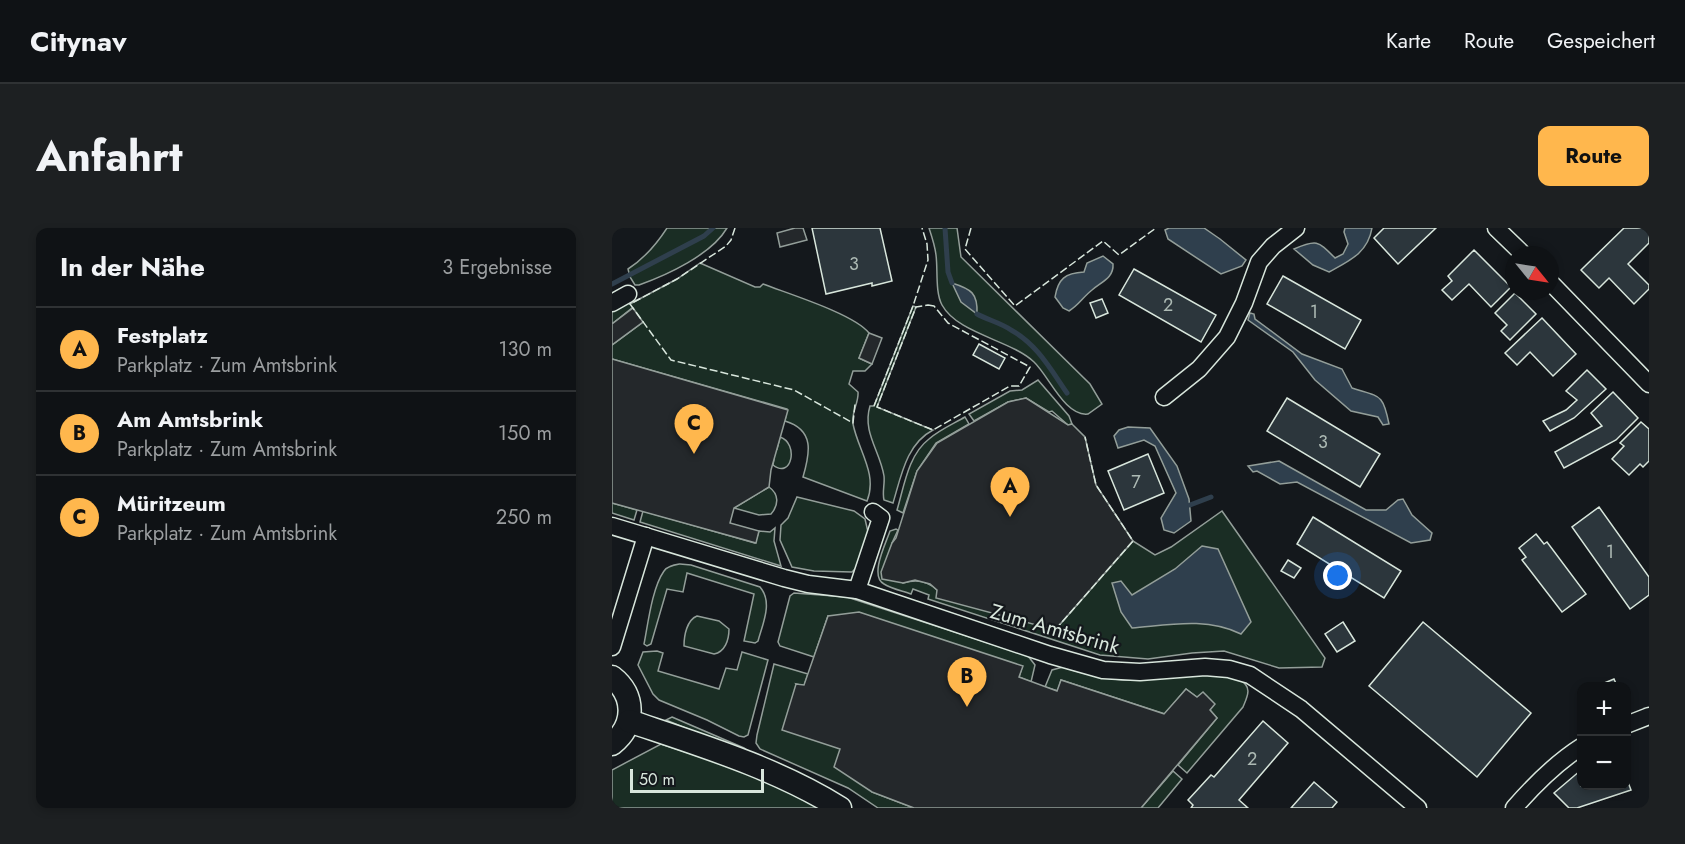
<!DOCTYPE html>
<html lang="de">
<head>
<meta charset="utf-8">
<style>
  :root { --surface:#0f1215; --page:#1d2022; --text:#f1f3f6; --muted:#9b9ea0; --line:#2f3234; --accent:#ffb74d }
  body { margin:0; font-family:Jost,sans-serif; background:var(--page); color:var(--text) }
  .controls { position:absolute; right:18px; bottom:18px; display:grid; overflow:hidden; border-radius:12px; box-shadow:0 3px 9px #0003 }
  .controls button { width:54px; height:54px; display:grid; place-items:center; padding:0; border:0; border-bottom:2px solid var(--line); background:var(--surface); color:var(--text); font:30px sans-serif }
  .compass { position:absolute; left:893px; top:18px; width:54px; height:54px; border-radius:50%; background:var(--surface); box-shadow:0 3px 9px #0003; rotate:120deg }
  .scale { position:absolute; left:18px; bottom:15px; width:134px; box-sizing:border-box; padding-left:6px; border:3px solid #d8e6dc; border-top:0; font-size:16px; line-height:21px; white-space:nowrap; color:#d8e6dc; -webkit-text-stroke:4px #14181c; paint-order:stroke }
  .you { position:absolute; left:726px; top:348px; width:21px; height:21px; margin:-15px; border:4px solid #fff; border-radius:50%; background:#1a73e8; box-shadow:0 0 0 9px #1a73e833 }
  .badge { display:grid; place-items:center; width:39px; height:39px; border-radius:50%; background:var(--accent); color:#111; font-size:20px; font-weight:700 }
  .pin { position:absolute; translate:-50% -50px; filter:drop-shadow(0 2px 3px #0008) }
  .pin::after { content:''; position:absolute; top:32px; width:21px; height:18px; background:inherit; clip-path:polygon(0 0,100% 0,50% 100%) }
  .list { margin:0; padding:0; list-style:none }
  h2 { display:flex; justify-content:space-between; align-items:center; height:78px; margin:0; padding:0 24px; font-size:26px }
  h2 small { font-size:20px; font-weight:400; color:var(--muted) }
  .list li { display:grid; grid-template-columns:39px 1fr auto; gap:18px; align-items:center; box-sizing:border-box; height:84px; padding:0 24px; border-top:2px solid var(--line) }
  .list b { display:block; font-size:22px; white-space:nowrap }
  .list p { margin:0; font-size:20px; white-space:nowrap; color:var(--muted) }
  .list em { font-size:20px; font-style:normal; color:var(--muted) }
  .map { position:relative; flex:none; width:1037px; height:580px; overflow:hidden; border-radius:12px }
  header { display:flex; align-items:center; gap:36px; box-sizing:border-box; height:84px; padding:0 30px; background:var(--surface); border-bottom:2px solid var(--line) }
  header strong { font-size:28px }
  nav { display:flex; gap:33px; margin-inline-start:auto; font-size:21px }
  .intro { display:flex; align-items:center; justify-content:space-between; box-sizing:border-box; height:144px; padding:0 36px }
  h1 { margin:0; font-size:42px }
  .button { padding:15px 27px; border-radius:12px; background:var(--accent); color:#111; font-size:21px; font-weight:700 }
  main { display:flex; gap:36px; padding:0 36px }
  aside { flex:1; background:var(--surface); border-radius:12px; box-shadow:0 3px 9px #0003 }
  .map>svg:first-child { display:block }
  .green { fill:#1a2d24; stroke:#939e99; stroke-width:1.5 }
  .parking { fill:#24282b; stroke:#939e99; stroke-width:1.5 }
  .water { fill:#2f3f4d; stroke:#939e99; stroke-width:1.5 }
  .lines { fill:none; stroke-linecap:round; stroke-linejoin:round }
  .stream { stroke:#2f3f4d; stroke-width:5 }
  .building { fill:#2c363c; stroke:#d8e6dc; stroke-width:1.5 }
  .street-casing { stroke:#d8e6dc; stroke-width:19 }
  .secondary-casing { stroke:#d8e6dc; stroke-width:25 }
  .street { stroke:#14181c; stroke-width:16 }
  .secondary { stroke:#14181c; stroke-width:22 }
  .fence { stroke:#d8e6dc; stroke-width:1.5; stroke-dasharray:8 3; stroke-linecap:butt }
  .labels { text-anchor:middle; stroke-width:4.5; stroke-linejoin:round; paint-order:stroke }
  .number-label { font-size:18px; fill:#adbab4 }
  .street-label { font-size:21px; fill:#d8e6dc; stroke:#14181c }
</style>
</head>
<body>
<header>
<strong>Citynav</strong>
<nav><a>Karte</a><a>Route</a><a>Gespeichert</a></nav>
</header>
<div class="intro"><h1>Anfahrt</h1><a class="button">Route</a></div>
<main>
<aside>
<h2>In der Nähe<small>3 Ergebnisse</small></h2>
<ul class="list">
<li><span class="badge">A</span><div><b>Festplatz</b><p>Parkplatz · Zum Amtsbrink</p></div><em>130 m</em></li>
<li><span class="badge">B</span><div><b>Am Amtsbrink</b><p>Parkplatz · Zum Amtsbrink</p></div><em>150 m</em></li>
<li><span class="badge">C</span><div><b>Müritzeum</b><p>Parkplatz · Zum Amtsbrink</p></div><em>250 m</em></li>
</ul>
</aside>
<div class="map">
<svg width="1037" height="580" viewBox="0 0 1037 580">
  <rect width="100%" height="100%" fill="#14181c"/>
  <g class="green">
    <path d="M 55,0 L 115,0 C 99,27 55,47 27,57 L 23,57 L 18,49 L 16,41 C 33,30 44,17 55,0 Z"/>
    <path d="M 317,0 L 345,0 L 349,29 L 478,156 L 490,176 L 476,186 C 453,189 437,148 422,134 C 399,112 346,106 330,77 C 323,64 326,42 324,27 C 323,18 320,9 317,0 Z"/>
    <path d="M 88,35 L 143,59 L 148,59 L 151,56 C 177,66 242,86 257,105 L 247,130 L 260,136 L 253,143 L 241,143 L 237,156 L 246,164 C 247,175 239,184 241,196 C 246,222 266,246 255,273 L 191,249 C 198,225 203,202 173,193 L 175,181 L 0,131 L 0,117 L 31,94 L 20,80 L 0,96 L 0,82 L 15,73 L 18,76 L 65,51 Z"/>
    <path d="M 301,78 L 304,79 L 265,179 L 321,202 C 294,216 289,249 281,275 L 272,272 C 270,264 273,256 272,248 C 268,223 250,204 258,178 L 262,178 Z"/>
    <polygon points="426,152 457,188 460,196 456,197 440,183 437,184 414,170 396,174 362,193 357,186 398,163 410,162"/>
    <path d="M 0,174 L 165,221 L 168,209 C 187,215 180,252 161,237 L 162,231 Z"/>
    <path d="M 353,189 L 357,196 L 324,215 L 305,243 L 291,285 L 285,282 C 292,259 296,227 317,211 C 327,202 341,196 353,189 Z"/>
    <path d="M 157,259 C 167,266 167,277 159,286 L 147,287 L 122,280 Z"/>
    <polygon points="185,269 242,283 253,291 256,304 245,339 240,344 202,343 180,339 168,312 169,297 176,290"/>
    <polygon points="0,275 25,282 22,292 0,285"/>
    <polygon points="31,283 143,315 147,303 158,304 163,300 162,313 169,338 28,294"/>
    <path d="M 610,283 L 713,430 L 710,439 L 667,440 L 612,423 L 580,425 L 536,431 L 488,427 L 316,371 L 317,367 L 301,361 L 299,366 C 291,363 280,361 272,356 C 257,348 274,315 278,303 L 284,301 L 286,302 L 280,315 L 291,355 C 304,351 315,352 325,362 L 443,402 L 521,313 L 543,327 L 559,319 Z"/>
    <path d="M 68,336 L 79,337 L 148,359 C 161,374 151,395 146,413 L 143,415 L 132,413 L 142,366 L 75,345 L 71,364 L 55,361 L 39,416 L 35,418 L 32,416 C 36,396 40,360 52,343 C 55,338 62,337 68,336 Z"/>
    <polygon points="182,365 235,369 416,428 423,437 419,454 407,449 410,439 216,388 202,429 168,418 166,414 178,368"/>
    <path d="M 85,388 L 107,393 L 117,401 C 117,412 113,424 102,426 L 72,418 C 72,407 75,392 85,388 Z"/>
    <polygon points="45,423 51,425 46,443 107,461 114,440 125,442 130,424 156,432 136,507 132,509 127,508 95,492 47,472 41,466 26,437 31,424"/>
    <polygon points="162,436 196,446 192,458 184,456 260,564 302,580 266,580 236,560 148,521 144,515 145,507"/>
    <path d="M 451,439 C 475,447 498,453 523,452 C 548,452 609,440 628,452 C 641,459 635,469 631,479 L 575,545 L 566,537 L 605,490 L 598,482 L 591,465 L 586,470 L 574,461 L 553,486 L 449,452 L 446,463 L 433,459 L 440,442 Z"/>
    <polygon points="60,489 132,520 146,530 54,492"/>
    <polygon points="49,516 125,541 211,580 0,580 0,542"/>
    <polygon points="561,543 570,551 546,580 529,580"/>
  </g>
  <g class="parking">
    <polygon points="183,0 191,0 195,12 168,19 165,5"/>
    <polygon points="21,80 31,94 0,117 0,96"/>
    <polygon points="257,105 270,110 260,136 247,130"/>
    <polygon points="0,131 176,182 159,242 157,259 122,280 118,295 147,303 144,315 0,275"/>
    <polygon points="414,170 456,197 460,196 473,209 484,257 521,313 443,402 324,370 325,362 318,356 303,352 291,355 270,351 269,344 280,315 284,310 305,243 325,215 396,174"/>
    <polygon points="247,384 411,438 407,449 445,463 449,452 552,486 574,461 585,469 591,464 603,476 598,482 605,490 529,580 302,580 260,564 222,539 228,521 170,502 184,456 192,457 216,388"/>
  </g>
  <g class="water">
    <polygon points="557,0 592,0 608,11 634,32 630,38 609,46 556,11 553,2"/>
    <path d="M 733,0 L 760,0 C 756,25 737,33 717,44 L 701,37 L 682,21 C 705,11 706,13 723,30 L 731,26 L 736,16 L 732,4 Z"/>
    <path d="M 491,28 L 501,36 C 502,50 489,54 480,62 C 471,69 467,77 457,83 L 451,80 L 443,69 C 446,51 453,45 472,44 L 475,35 Z"/>
    <path d="M 340,55 C 359,61 366,65 365,86 L 349,74 Z"/>
    <path d="M 638,85 L 642,86 L 643,91 L 690,126 L 730,141 L 740,160 C 768,169 771,165 777,196 L 771,197 L 766,189 L 739,183 L 703,152 L 681,124 L 636,92 Z"/>
    <polygon points="516,199 538,200 565,238 577,271 579,293 562,305 552,302 549,290 564,265 543,218 532,212 506,220 502,208 507,202"/>
    <polygon points="667,233 754,282 774,282 786,272 791,271 800,287 820,305 818,312 799,315 685,254 668,256 645,243 641,244 636,238"/>
    <path d="M 590,318 L 606,321 L 639,394 L 629,406 C 594,389 557,397 520,400 L 509,384 L 500,355 L 509,353 L 520,367 L 563,341 Z"/>
  </g>
  <g class="lines">
    <g class="stream">
      <polyline points="333,0 336,44 340,55"/>
      <polyline points="0,56 92,8 101,0"/>
      <path d="M 365,86 C 376,92 389,95 399,102 C 425,116 439,142 455,165"/>
      <polyline points="578,277 599,269"/>
    </g>
  </g>
  <g class="building">
    <polygon points="200,0 268,0 280,53 260,58 260,55 214,66"/>
    <polygon points="772,0 824,0 786,36 762,10"/>
    <polygon points="1012,0 1037,0 1037,15 1016,36 1037,57 1037,61 1022,76 997,50 987,60 969,42"/>
    <polygon points="862,22 899,59 879,79 857,56 840,72 830,62 840,53 836,48"/>
    <polygon points="522,41 604,87 589,114 507,67"/>
    <polygon points="671,48 749,92 733,121 655,76"/>
    <polygon points="903,65 924,86 898,112 889,103 895,97 883,85"/>
    <polygon points="490,71 496,85 484,90 478,75"/>
    <polygon points="930,90 964,126 941,148 918,124 905,137 893,125"/>
    <polygon points="367,116 393,130 387,141 361,127"/>
    <polygon points="975,142 994,161 962,190 938,203 931,193 954,182 965,172 954,163"/>
    <polygon points="1001,164 1026,190 1004,212 952,240 943,224 990,198 979,185"/>
    <polygon points="675,170 768,226 748,259 655,203"/>
    <polygon points="1029,194 1037,201 1037,233 1031,239 1028,236 1017,247 1000,231 1012,218 1008,215"/>
    <polygon points="536,226 552,265 512,282 496,243"/>
    <polygon points="987,279 1037,349 1037,367 1018,381 960,299"/>
    <polygon points="701,289 789,343 772,370 685,316"/>
    <polygon points="924,306 932,316 935,314 974,366 950,384 910,332 914,329 907,320"/>
    <polygon points="676,332 689,340 682,350 669,343"/>
    <polygon points="731,394 743,413 725,424 713,406"/>
    <polygon points="811,394 919,485 865,549 757,458"/>
    <polygon points="1002,451 1005,458 985,458"/>
    <polygon points="651,493 676,515 627,572 636,580 579,580 581,577 576,572 599,547 602,549"/>
    <polygon points="969,542 969,558 1014,558 1014,549 1019,562 965,580 957,580 942,565"/>
    <polygon points="702,554 725,574 720,580 679,580"/>
  </g>
  <g class="lines">
    <defs>
      <g id="street">
        <polyline points="884,0 912,27"/>
        <polyline points="938,54 1037,156"/>
        <polyline points="0,75 16,66"/>
        <polyline points="552,169 587,141 615,109 632,75 647,34 661,18 684,0"/>
        <polyline points="0,298 172,350 196,356 245,362 438,427 491,442 528,444 593,439 617,441 638,447 689,481 806,580"/>
        <polyline points="245,362 269,290 261,284"/>
        <polyline points="0,419 34,308"/>
        <polyline points="1014,497 1037,488"/>
        <path d="M 902,580 C 922,557 944,535 969,519"/>
      </g>
      <g id="secondary">
        <path d="M 0,449 C 23,467 24,497 0,516"/>
        <path d="M 17,493 C 88,517 164,540 228,580"/>
      </g>
    </defs>
    <use href="#street" class="street-casing"/>
    <use href="#secondary" class="secondary-casing"/>
    <use href="#street" class="street"/>
    <use href="#secondary" class="secondary"/>
    <g class="fence">
      <polyline points="123,0 119,12 114,18 65,51 18,76 59,132 182,162 241,195 243,176"/>
      <polyline points="359,0 353,21 403,78 491,13 507,27 544,0"/>
      <polygon points="316,77 322,78 336,95 418,139 407,158 398,158 321,202 265,179 304,79"/>
      <polyline points="262,178 301,78 316,32 315,16 310,0"/>
      <polyline points="443,402 521,313 484,257 473,209"/>
    </g>
  </g>
  <g class="labels">
    <g class="number-label">
      <text x="242" y="42">3</text>
      <text x="556" y="83">2</text>
      <text x="702" y="90">1</text>
      <text x="711" y="220">3</text>
      <text x="524" y="260">7</text>
      <text x="998" y="330">1</text>
      <text x="640" y="537">2</text>
    </g>
    <g class="street-label">
      <text transform="translate(443 401) rotate(16)" y="7">Zum Amtsbrink</text>
    </g>
  </g>
</svg>
<div class="controls">
<button>+</button>
<button>−</button>
</div>
<svg class="compass" viewBox="-18 -18 36 36"><path d="M0-13l5 13h-10z" fill="#e53935"/><path d="M0 13l5-13h-10z" fill="#9b9ea0"/></svg>
<div class="scale">50 m</div>
<div class="you"></div>
<div class="pin badge" style="left:398px;top:289px">A</div>
<div class="pin badge" style="left:355px;top:479px">B</div>
<div class="pin badge" style="left:82px;top:226px">C</div>
</div>
</main>
</body>
</html>
